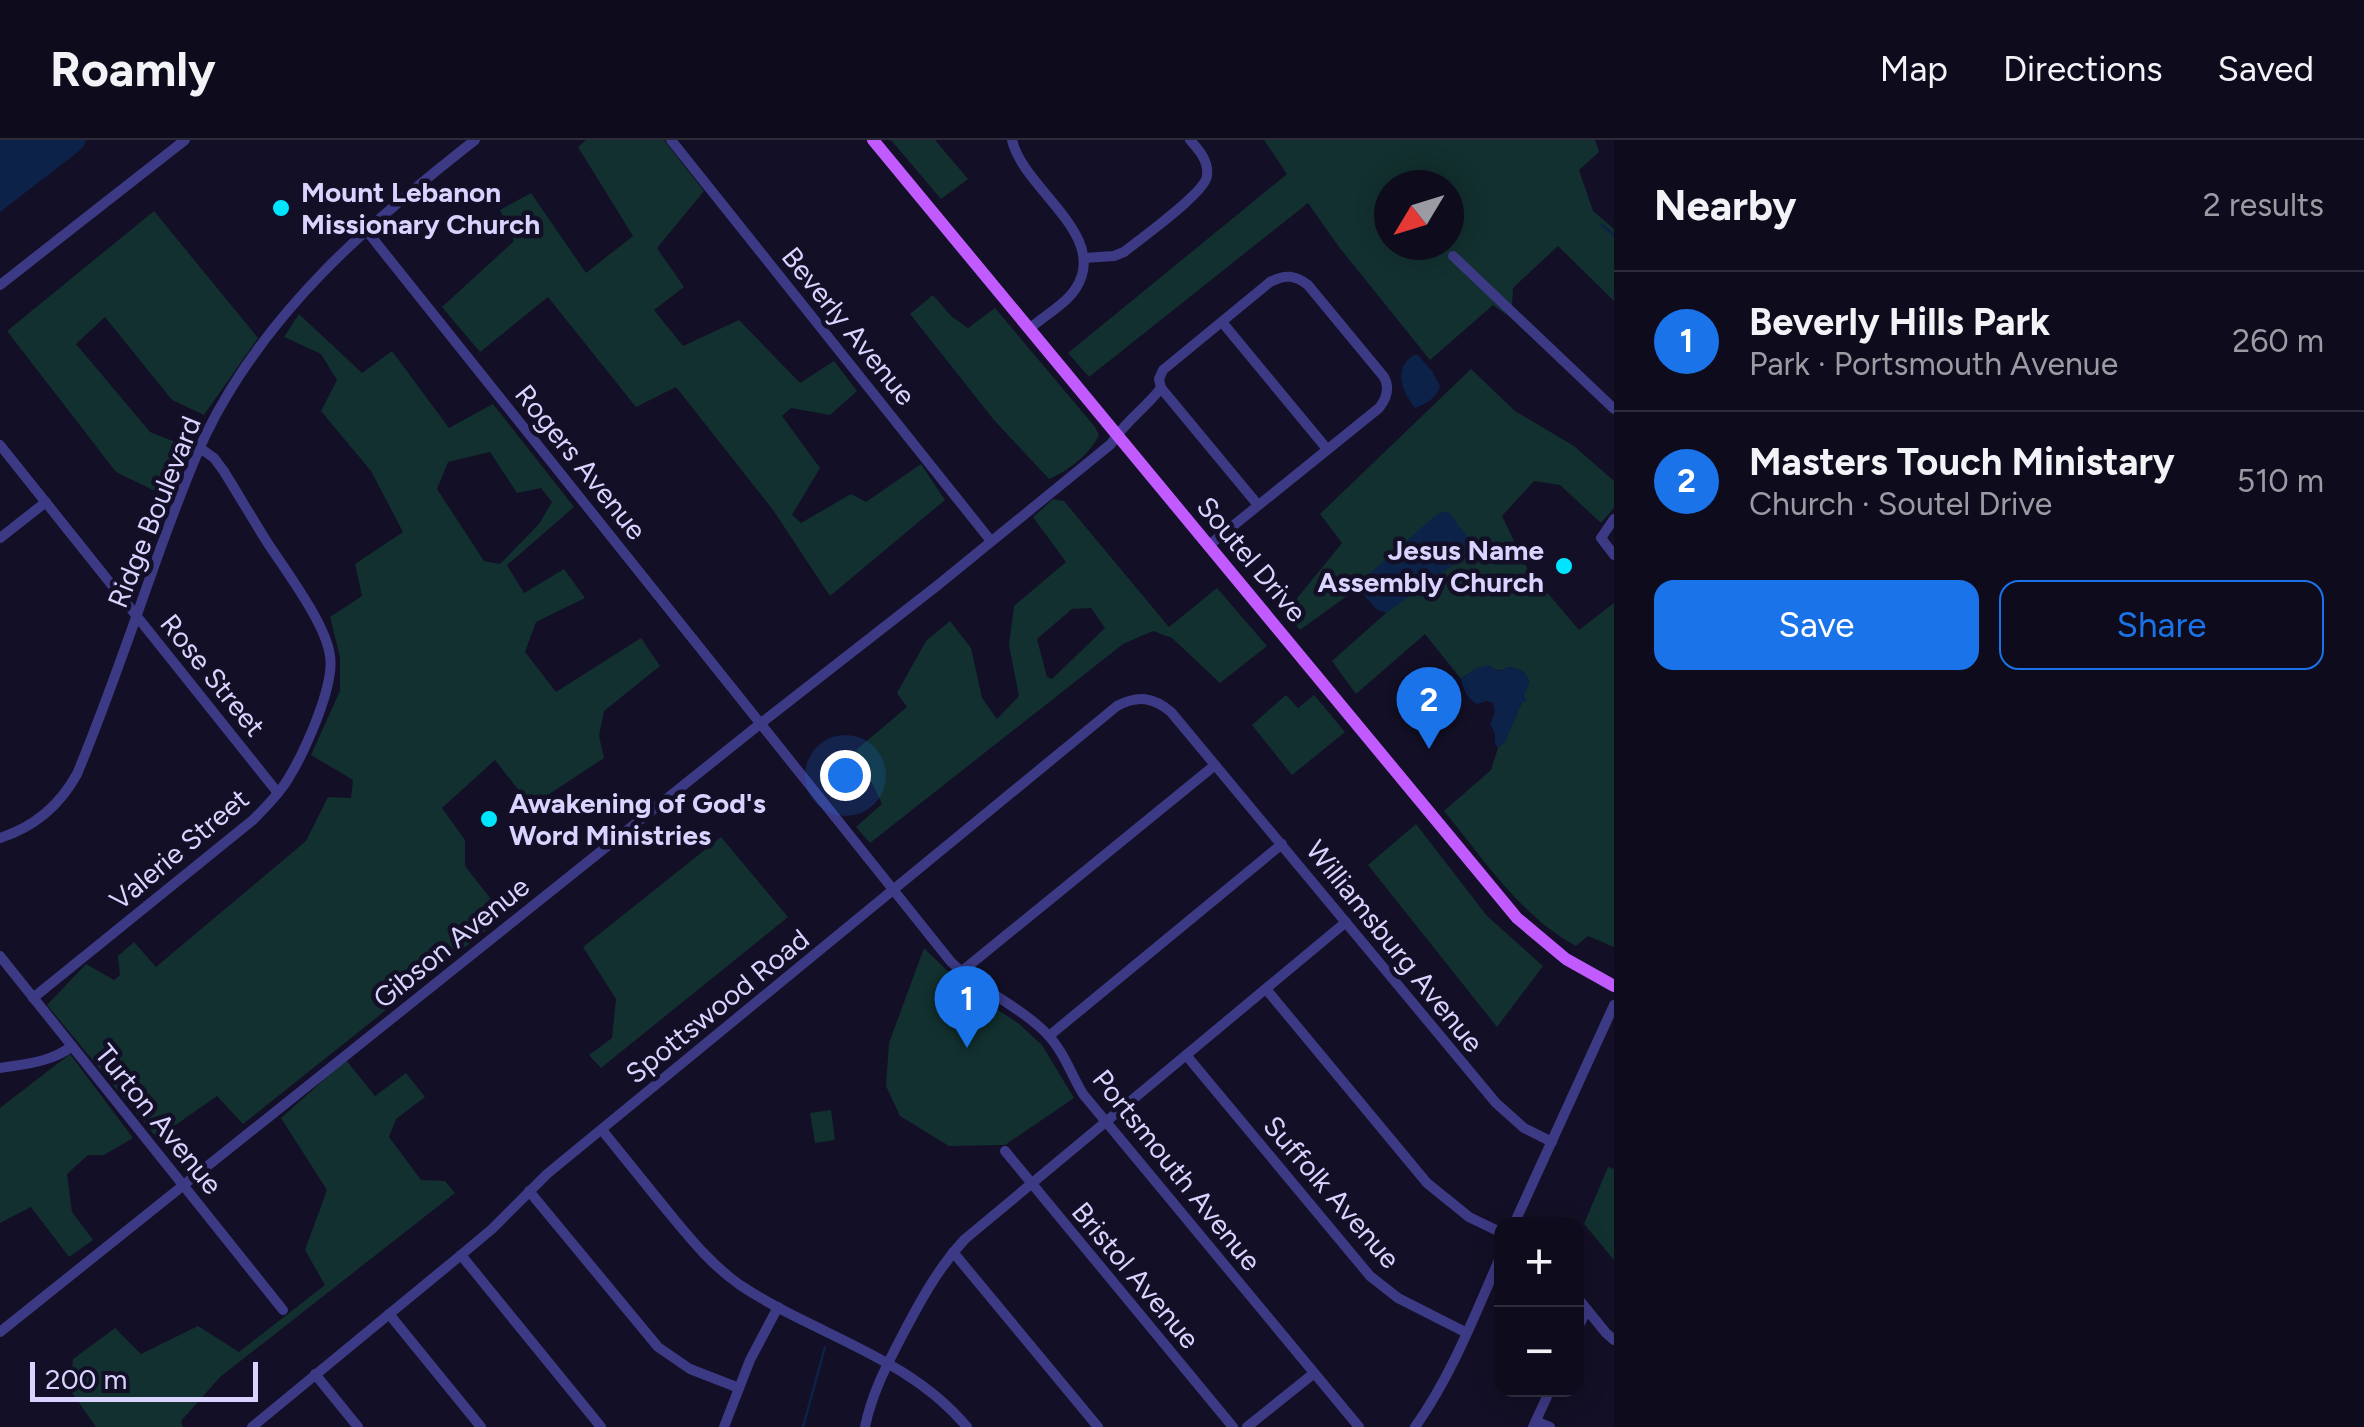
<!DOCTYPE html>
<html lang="en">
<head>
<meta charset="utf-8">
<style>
  :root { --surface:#0e0b1c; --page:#171425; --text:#f1f3f6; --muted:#9b9ba3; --line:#2e2b3b; --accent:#1a73e8 }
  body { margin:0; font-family:Figtree,sans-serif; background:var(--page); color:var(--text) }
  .controls { position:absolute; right:30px; bottom:30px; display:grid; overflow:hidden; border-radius:20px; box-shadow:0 5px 25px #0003 }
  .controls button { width:90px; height:90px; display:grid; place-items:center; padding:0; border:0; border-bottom:2px solid var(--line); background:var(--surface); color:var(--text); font:50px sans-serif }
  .compass { position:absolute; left:1374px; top:30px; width:90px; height:90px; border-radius:50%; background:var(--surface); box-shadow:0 5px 25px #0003; rotate:232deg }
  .scale { position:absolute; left:30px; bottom:25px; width:228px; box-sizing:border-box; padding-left:10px; border:5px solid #d9d4ff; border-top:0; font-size:28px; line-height:35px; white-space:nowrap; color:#d9d4ff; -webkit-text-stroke:8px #130f26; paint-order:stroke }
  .you { position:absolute; left:845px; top:635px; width:35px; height:35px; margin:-25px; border:8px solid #fff; border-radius:50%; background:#1a73e8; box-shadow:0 0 0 15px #1a73e833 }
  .badge { display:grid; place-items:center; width:65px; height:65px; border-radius:50%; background:var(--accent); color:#fff; font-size:32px; font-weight:700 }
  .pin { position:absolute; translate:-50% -82px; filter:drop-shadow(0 2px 5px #0008) }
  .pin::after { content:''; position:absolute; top:52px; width:35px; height:30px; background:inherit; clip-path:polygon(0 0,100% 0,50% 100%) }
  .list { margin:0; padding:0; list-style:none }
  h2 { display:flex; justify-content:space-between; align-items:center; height:130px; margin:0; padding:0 40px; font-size:42px }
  h2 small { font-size:32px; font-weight:400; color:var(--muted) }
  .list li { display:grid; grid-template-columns:65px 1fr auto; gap:30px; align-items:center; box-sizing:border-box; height:140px; padding:0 40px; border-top:2px solid var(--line) }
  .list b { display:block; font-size:38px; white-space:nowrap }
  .list p { margin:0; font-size:32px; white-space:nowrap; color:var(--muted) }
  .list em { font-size:32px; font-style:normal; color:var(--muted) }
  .actions { display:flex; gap:20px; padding:30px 40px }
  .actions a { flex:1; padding:22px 0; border:2px solid var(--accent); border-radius:20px; text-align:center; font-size:35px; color:var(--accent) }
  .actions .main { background:var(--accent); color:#fff }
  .map { position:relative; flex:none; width:1614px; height:1287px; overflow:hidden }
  header { display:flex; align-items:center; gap:60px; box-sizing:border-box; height:140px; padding:0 50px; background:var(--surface); border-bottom:2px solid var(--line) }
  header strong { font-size:48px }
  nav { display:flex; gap:55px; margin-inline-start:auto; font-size:35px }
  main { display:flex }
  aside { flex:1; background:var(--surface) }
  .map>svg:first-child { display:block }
  .green { fill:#12302f; fill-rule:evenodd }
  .water { fill:#0c2248 }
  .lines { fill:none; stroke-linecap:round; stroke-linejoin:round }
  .stream { stroke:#0c2248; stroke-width:2.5 }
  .minor { stroke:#3d3a85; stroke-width:10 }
  .major { stroke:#c25bff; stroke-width:12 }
  .poi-dot { fill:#00e5ff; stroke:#130f26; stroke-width:4 }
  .labels { text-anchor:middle; stroke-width:9; stroke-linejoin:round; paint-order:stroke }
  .poi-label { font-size:28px; font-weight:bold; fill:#d9d4ff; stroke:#130f26; text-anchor:start }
  .street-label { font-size:28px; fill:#d9d4ff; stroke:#130f26 }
</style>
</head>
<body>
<header>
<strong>Roamly</strong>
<nav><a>Map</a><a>Directions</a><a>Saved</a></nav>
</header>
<main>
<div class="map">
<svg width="1614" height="1287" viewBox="0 0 1614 1287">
  <rect width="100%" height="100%" fill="#130f26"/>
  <g class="green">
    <polygon points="586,0 664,0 704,51 657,108 684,147 654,170 683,206 739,180 800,243 834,221 857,251 830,275 791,268 782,276 820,328 792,375 801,383 851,354 866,362 921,324 945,360 830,456 773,370 676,247 636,267 548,157 480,212 442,167 514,101 500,70 531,53 586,133 633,96 578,7"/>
    <polygon points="891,0 935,0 968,39 941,59"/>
    <path d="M 1264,0 L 1595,0 L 1599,12 L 1579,30 L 1593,71 L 1614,89 L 1614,161 L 1558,106 L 1513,148 L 1512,166 L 1505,174 L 1493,165 L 1430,220 L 1339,107 L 1308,63 L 1089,237 L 1068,213 L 1287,34 ZM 1389,45 L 1449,45 L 1449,105 L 1389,105 Z"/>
    <polygon points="154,71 258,198 204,275 172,260 105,177 76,204 150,292 190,308 165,356 116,332 7,191"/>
    <path d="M 933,155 L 951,176 L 968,188 L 995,168 L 1095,287 L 1099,295 C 1090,314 1068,331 1049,339 L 994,280 L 910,174 Z"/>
    <path d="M 299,174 L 362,233 L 392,211 L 449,288 L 493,264 L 574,367 L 507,425 L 524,453 L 564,429 L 585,458 L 536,482 L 525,512 L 556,552 L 641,498 L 660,526 L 604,571 L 599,596 L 604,618 L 531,666 L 495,620 L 442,668 L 465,700 L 465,726 L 504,776 L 243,984 L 217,956 L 157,998 L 47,865 L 86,824 L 114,840 L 120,835 L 118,816 L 134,802 L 156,827 L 306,701 L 328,657 L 351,658 L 353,640 L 311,615 L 340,551 L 340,517 L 330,477 L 362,456 L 355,424 L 403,392 L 371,331 L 321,271 L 337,240 L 321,214 L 284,197 ZM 490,312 L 517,353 L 541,348 L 552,362 L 539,384 L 500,424 L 484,421 L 437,349 L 448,322 Z"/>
    <path d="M 1471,229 L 1515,271 L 1574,306 L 1614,341 L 1614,368 L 1601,383 L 1560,345 L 1534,341 L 1502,376 L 1528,430 L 1579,490 L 1614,463 L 1614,807 L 1588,796 L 1576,806 C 1521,777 1483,718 1444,671 L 1491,630 L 1498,608 L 1505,601 L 1522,562 L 1526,562 L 1523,554 L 1529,544 C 1527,531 1520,529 1508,527 C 1500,532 1497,531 1490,526 L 1477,528 L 1461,539 L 1425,494 L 1356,554 L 1332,521 L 1386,473 L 1360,442 L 1358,448 L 1300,490 L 1285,473 L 1342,403 L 1320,374 Z"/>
    <path d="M 1053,359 L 1064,361 L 1169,487 L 1217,448 L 1267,506 L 1220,543 L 1172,498 L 1153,491 L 1123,504 L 870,703 L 856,687 L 882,664 L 856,610 L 907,567 L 897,553 L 926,501 L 950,481 L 971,508 L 982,558 L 997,579 L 1019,556 L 1009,505 L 1014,466 L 1066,422 L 1033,377 ZM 1091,468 L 1105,488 L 1052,539 L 1047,537 L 1037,499 L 1072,469 Z"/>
    <polygon points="1286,555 1298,568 1314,555 1345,592 1292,635 1252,585"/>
    <polygon points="1416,684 1487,776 1543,826 1497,887 1368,725"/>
    <polygon points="721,697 788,777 601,928 589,915 612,898 616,859 583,807"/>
    <polygon points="924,808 967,850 1018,883 1042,905 1074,958 1005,1005 949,1006 900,976 886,946 889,903"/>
    <polygon points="70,914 133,998 104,1015 88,1015 67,1034 72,1072 93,1100 69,1117 31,1067 0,1083 0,968"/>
    <polygon points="346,920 375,956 406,933 425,957 396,979 389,997 421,1040 445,1041 455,1053 220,1237 181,1281 183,1287 96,1287 70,1250 73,1219 115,1188 141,1214 198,1186 239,1212 325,1145 305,1110 327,1050 281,978"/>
    <polygon points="831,970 835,1000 815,1003 810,973"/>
    <polygon points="1608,1027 1614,1029 1614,1120 1584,1084"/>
  </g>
  <g class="water">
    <polygon points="0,0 86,0 83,7 74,15 0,72"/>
    <path d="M 1414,215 L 1418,215 L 1432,231 L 1440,246 C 1436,259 1427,263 1415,268 C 1402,251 1392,229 1414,215 Z"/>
    <polygon points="1448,371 1470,401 1470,413 1386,473 1376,469 1358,448 1360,442 1437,374"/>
    <path d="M 1490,525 C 1497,532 1501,532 1508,527 C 1520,529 1527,531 1529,544 L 1523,558 L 1527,558 L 1526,562 L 1522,562 L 1505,602 L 1498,608 L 1495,603 L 1495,593 L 1490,584 L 1495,572 L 1493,563 L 1486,561 L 1477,564 C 1468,560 1463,549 1461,539 L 1477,528 Z"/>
  </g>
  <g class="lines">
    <g class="stream">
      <polyline points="1602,85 1614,95"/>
      <polyline points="803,1287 825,1207"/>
    </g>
    <g class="minor">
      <polyline points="671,0 991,401"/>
      <path d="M 1012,0 C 1023,49 1110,95 1076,148 C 1066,164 1044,176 1029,189"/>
      <path d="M 366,90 L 951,822 C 980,850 1018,865 1046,893 C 1063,910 1071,934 1083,954 L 1359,1287"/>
      <polyline points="1453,116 1614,269"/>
      <path d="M 1084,118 L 1114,116 L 1124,112 C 1140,99 1205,53 1207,36 C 1209,21 1199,10 1190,0"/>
      <polyline points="0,145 185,0"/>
      <polyline points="1222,182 1327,309"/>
      <polyline points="1161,248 1258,365"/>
      <polyline points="0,305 278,653"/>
      <polyline points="1614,379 1601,398 1614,415"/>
      <polyline points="0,398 46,362"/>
      <path d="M 0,698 C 34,687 60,665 77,634 C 108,560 134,482 161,407 C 175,369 189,330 206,294 C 267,170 369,83 475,0"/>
      <polyline points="0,816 283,1170"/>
      <polyline points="961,832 1215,625"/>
      <polyline points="1266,849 1427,1043 1469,1077 1502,1093"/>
      <path d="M 33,858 L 253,680 C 265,668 279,654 288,639 C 304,613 335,546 330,516 C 326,484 286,431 267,402 C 252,378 238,354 223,330 L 214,318 L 200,308"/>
      <polyline points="1049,896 1282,704"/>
      <polyline points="1186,915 1370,1136 1398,1158 1465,1192"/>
      <path d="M 0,928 C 25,924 52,922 72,906"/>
      <path d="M 602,990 C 623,1016 644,1042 665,1068 C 688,1096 710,1124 740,1145 C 815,1195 908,1216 967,1287"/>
      <polyline points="1005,1011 1233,1287"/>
      <polyline points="529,1051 658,1207 690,1229 739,1248"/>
      <polyline points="1514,1084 1614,865"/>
      <polyline points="953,1112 1098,1287"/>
      <polyline points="461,1115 601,1287"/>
      <polyline points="1576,1156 1606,1193 1614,1200"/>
      <polyline points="389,1174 481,1287"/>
      <polyline points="1576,1191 1587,1170"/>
      <path d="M 0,1192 L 765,580 L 938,445 L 1111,304 C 1125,281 1145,269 1161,248 L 1159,239 L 1163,230 L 1270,142 C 1285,134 1295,135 1308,145 L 1384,237 C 1390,248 1387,258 1379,268 L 1208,406"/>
      <polyline points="315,1234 358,1287"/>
      <polyline points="1536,1281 1550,1287"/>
      <path d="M 252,1287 L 461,1115 L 492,1089 L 547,1034 L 1117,566 C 1138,555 1153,557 1171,572 L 1496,963 L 1524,988 L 1552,1002"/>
      <polyline points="724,1287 750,1220 778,1167"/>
      <path d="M 865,1287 C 872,1252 888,1223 904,1192 C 922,1158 939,1127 965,1099 L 1346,782"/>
      <polyline points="1247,1287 1313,1234"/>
      <path d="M 1415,1287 C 1452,1235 1476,1172 1502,1113"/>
      <polyline points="1533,1287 1550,1250"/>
    </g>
    <polyline class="major" points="873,0 1517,778 1566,819 1614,846"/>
  </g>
  <g class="poi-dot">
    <circle cx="281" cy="68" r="10"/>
    <circle cx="1564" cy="426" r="10"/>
    <circle cx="489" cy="679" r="10"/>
  </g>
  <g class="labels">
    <g class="poi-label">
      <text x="301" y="62">Mount Lebanon<tspan x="301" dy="32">Missionary Church</tspan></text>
      <text x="1544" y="420" text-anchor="end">Jesus Name<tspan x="1544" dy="32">Assembly Church</tspan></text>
      <text x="509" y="673">Awakening of God's<tspan x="509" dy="32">Word Ministries</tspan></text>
    </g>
    <g class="street-label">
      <text transform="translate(849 186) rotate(51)" y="10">Beverly Avenue</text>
      <text transform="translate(581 322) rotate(51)" y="10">Rogers Avenue</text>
      <text transform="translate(154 372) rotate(-68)" y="10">Ridge Boulevard</text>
      <text transform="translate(1252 419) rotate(50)" y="10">Soutel Drive</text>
      <text transform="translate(213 535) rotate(51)" y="10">Rose Street</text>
      <text transform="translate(179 709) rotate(-40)" y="10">Valerie Street</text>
      <text transform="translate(451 802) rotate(-39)" y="10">Gibson Avenue</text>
      <text transform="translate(1395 806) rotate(51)" y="10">Williamsburg Avenue</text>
      <text transform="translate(717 866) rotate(-39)" y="10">Spottswood Road</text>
      <text transform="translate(159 979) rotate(51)" y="10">Turton Avenue</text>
      <text transform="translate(1177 1030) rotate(51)" y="10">Portsmouth Avenue</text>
      <text transform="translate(1332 1052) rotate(49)" y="10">Suffolk Avenue</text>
      <text transform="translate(1136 1135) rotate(50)" y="10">Bristol Avenue</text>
    </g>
  </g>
</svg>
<div class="controls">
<button>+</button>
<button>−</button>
</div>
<svg class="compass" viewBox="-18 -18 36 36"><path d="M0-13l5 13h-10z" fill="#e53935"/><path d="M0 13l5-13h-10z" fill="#9b9ba3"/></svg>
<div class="scale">200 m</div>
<div class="you"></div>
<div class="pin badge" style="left:967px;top:908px">1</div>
<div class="pin badge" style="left:1429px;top:609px">2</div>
</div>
<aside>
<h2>Nearby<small>2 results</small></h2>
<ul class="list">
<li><span class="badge">1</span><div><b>Beverly Hills Park</b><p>Park · Portsmouth Avenue</p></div><em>260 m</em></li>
<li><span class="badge">2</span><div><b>Masters Touch Ministary</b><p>Church · Soutel Drive</p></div><em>510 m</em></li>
</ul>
<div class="actions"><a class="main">Save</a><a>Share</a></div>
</aside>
</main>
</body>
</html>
